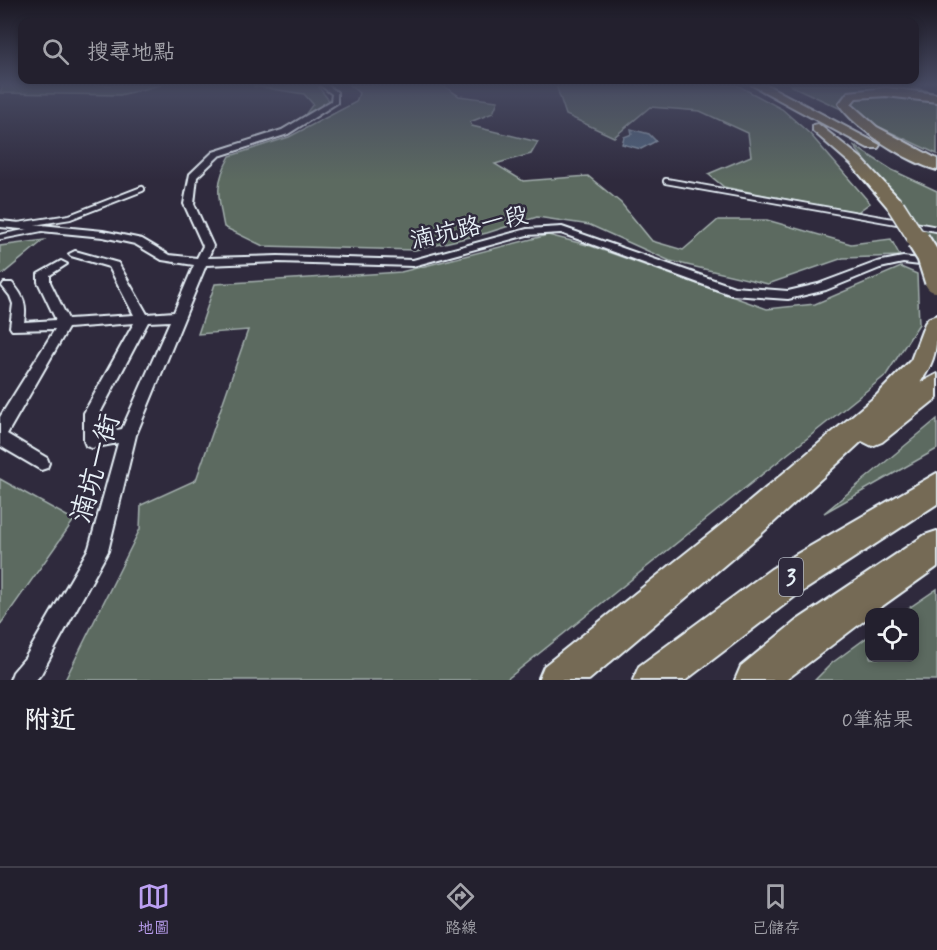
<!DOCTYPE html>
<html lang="zh-TW">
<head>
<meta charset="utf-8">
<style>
  :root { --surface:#23202e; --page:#2b2836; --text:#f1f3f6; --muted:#a3a3aa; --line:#403e4a; --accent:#bca0f2 }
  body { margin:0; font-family:Mynerve,"LXGW WenKai TC",sans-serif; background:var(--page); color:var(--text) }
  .controls { position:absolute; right:18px; bottom:18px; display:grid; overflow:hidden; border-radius:12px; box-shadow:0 3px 9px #0003 }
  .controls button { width:54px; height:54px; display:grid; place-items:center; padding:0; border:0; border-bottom:2px solid var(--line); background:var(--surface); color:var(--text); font:30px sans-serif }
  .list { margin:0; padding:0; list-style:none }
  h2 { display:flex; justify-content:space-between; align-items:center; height:78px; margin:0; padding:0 24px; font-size:26px }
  h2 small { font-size:20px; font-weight:400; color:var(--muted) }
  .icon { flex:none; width:33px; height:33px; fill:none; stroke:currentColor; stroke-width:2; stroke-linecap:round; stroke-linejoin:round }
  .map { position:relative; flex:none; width:937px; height:680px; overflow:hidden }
  .search { position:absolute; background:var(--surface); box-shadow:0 3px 9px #0003; left:18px; right:18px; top:18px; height:66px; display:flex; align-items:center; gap:15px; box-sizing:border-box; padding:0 21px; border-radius:12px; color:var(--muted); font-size:22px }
  .sheet { height:186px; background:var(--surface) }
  nav { display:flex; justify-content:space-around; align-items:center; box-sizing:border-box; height:84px; border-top:2px solid var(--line); background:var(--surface); font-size:16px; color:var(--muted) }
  nav a { display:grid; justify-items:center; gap:3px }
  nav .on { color:var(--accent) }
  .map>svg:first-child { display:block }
  .green { fill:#5c6b61; stroke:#a2aeac; stroke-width:1.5 }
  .water { fill:#50647b; stroke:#8d9cad; stroke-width:1.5 }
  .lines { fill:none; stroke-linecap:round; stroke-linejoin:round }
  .lane-casing { stroke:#e8f1f8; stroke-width:8 }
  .street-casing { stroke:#e8f1f8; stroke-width:4 }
  .highway-casing { stroke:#e8f1f8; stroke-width:4 }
  .lane { stroke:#2f2a3d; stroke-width:4.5 }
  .street { fill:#2f2a3d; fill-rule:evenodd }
  .highway { fill:#756a55; fill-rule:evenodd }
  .highway-bridge-far1-casing { stroke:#e8f1f8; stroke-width:20; stroke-linecap:butt }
  .highway-bridge-casing { stroke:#e8f1f8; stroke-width:26; stroke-linecap:butt }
  .highway-bridge-far1 { stroke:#756a55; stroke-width:17 }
  .highway-bridge { stroke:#756a55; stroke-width:22 }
  .labels { text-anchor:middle; stroke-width:5; stroke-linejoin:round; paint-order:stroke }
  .shield { fill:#2f2a3d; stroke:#b0b5c0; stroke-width:1.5 }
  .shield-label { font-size:22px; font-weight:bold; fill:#e8f1f8 }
  .street-label { font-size:24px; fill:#e8f1f8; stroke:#2f2a3d }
  .near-street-label { font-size:28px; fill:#e8f1f8; stroke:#2f2a3d }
</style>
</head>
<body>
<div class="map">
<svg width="937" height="680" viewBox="0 0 937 680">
  <rect width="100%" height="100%" fill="#2f2a3d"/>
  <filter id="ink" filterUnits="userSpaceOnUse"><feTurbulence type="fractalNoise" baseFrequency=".0167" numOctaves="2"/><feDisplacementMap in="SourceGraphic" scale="12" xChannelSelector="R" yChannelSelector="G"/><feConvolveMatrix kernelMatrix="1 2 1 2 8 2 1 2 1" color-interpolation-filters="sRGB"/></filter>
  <g filter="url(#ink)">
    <g class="green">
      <polygon points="3,85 161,85 120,95 0,93"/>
      <polygon points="317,85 331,103 302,119 313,104 304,94 253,86"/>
      <path d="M 350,85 L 442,85 L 459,96 L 498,101 L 493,113 L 470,122 L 472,126 L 538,142 L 531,154 L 495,164 L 523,181 L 588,176 L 621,203 L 652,241 L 683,250 L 718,220 L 767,220 L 851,244 L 891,239 L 900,256 L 843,258 L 768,284 L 670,261 L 590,225 L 537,217 L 487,233 L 415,250 L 263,246 L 224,227 C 218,197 214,184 230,156 L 289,137 L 356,102 L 359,93 Z"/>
      <polygon points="556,85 737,85 782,109 810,134 870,203 856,213 724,187 708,174 751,156 748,133 700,111 650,107 614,137 566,115"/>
      <polygon points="790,85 904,85 937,93 937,154"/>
      <polygon points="853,145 892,170 937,191 937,250"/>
      <polygon points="548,235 591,246 767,309 815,304 901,267 917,274 919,324 886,375 506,680 65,680 140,529 141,505 196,480 248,330 198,334 215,284 401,272"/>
      <polygon points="44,240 4,273 0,275 0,246"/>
      <polygon points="937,419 937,449 824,513"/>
      <polygon points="0,479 74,520 0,625"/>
      <polygon points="937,589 937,680 815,680 832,663 869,636 870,658 914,658 914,612 903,612"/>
    </g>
    <polygon class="water" points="631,129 649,134 656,141 641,149 622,144 624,137 632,134"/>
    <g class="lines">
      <defs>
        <g id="lane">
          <polyline points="666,181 937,229"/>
          <polyline points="19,225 70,217 142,189"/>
          <polyline points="0,237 41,229"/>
        </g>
        <path id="street" d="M 320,85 L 327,85 L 337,92 L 337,103 L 288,134 L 219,156 L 197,177 L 194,204 L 213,246 L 208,258 L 278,256 L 413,260 L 527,229 L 562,227 L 734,287 L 788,291 L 818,284 L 877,262 L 903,257 L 937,261 L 937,267 L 903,263 L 880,268 L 826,290 L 788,299 L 732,295 L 561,233 L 527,235 L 413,266 L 278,262 L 206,265 L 136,435 L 108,551 L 41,674 L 36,680 L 10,680 L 13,672 L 25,658 L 89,548 L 118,443 L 92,448 L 86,446 L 84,441 L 84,413 L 134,323 L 68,328 L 7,434 L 47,458 L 49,463 L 47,468 L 41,470 L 0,446 L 0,417 L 55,329 L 12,330 L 10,327 L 13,304 L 10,296 L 2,286 L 4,283 L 12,283 C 24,296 27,305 24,322 L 56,320 L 38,282 L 38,274 L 61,261 L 67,264 L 50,275 L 50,282 L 68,319 L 134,315 L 109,267 L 71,256 L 69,254 L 75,251 L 118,263 L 147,314 L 174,312 L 194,265 L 162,260 L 135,244 L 103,237 L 0,227 L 0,221 L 103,231 L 142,239 L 169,255 L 197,258 L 203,246 L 184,204 L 190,174 L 213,152 L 282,130 L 331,101 L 332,94 ZM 170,321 L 122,429 L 100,433 L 100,413 L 148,322 Z"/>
        <g id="highway">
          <polygon points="752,85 767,85 880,145 878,148 868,148"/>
          <path d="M 886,88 L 937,94 L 937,102 L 886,96 L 856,98 L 851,104 L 877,127 L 937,159 L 937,170 C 909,163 854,128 839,104 L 848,92 Z"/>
          <polygon points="818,124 861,158 902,202 905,206 902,210 890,210 851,164 813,131 813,125"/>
          <path d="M 937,315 C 937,346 937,359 920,383 L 937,374 L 937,398 L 882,442 L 872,446 L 862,441 L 760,535 L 589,680 L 538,680 L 544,666 L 736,513 L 877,395 L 911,360 L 925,323 L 929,318 Z"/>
          <polygon points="937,473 937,504 797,595 686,680 633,680 639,666 771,569"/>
          <polygon points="937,531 937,567 874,612 870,612 870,616 786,680 735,680 741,666 796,621 925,535"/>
        </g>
      </defs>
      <use href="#lane" class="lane-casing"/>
      <use href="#street" class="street-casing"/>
      <use href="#highway" class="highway-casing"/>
      <use href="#lane" class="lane"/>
      <use href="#street" class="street"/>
      <use href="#highway" class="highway"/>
      <defs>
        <polyline id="highway-bridge-far1" points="896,206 919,242"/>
        <polyline id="highway-bridge" points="918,240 928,256 936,281"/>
      </defs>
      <use href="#highway-bridge-far1" class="highway-bridge-far1-casing"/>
      <use href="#highway-bridge" class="highway-bridge-casing"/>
      <use href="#highway-bridge-far1" class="highway-bridge-far1"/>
      <use href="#highway-bridge" class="highway-bridge"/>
    </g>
  </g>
  <linearGradient id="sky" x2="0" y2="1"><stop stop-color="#1a1722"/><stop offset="0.47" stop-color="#474a62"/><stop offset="1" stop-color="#474a62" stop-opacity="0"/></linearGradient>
  <rect width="937" height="180" fill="url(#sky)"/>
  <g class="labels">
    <rect class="shield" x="779" y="558" width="24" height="38" rx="4.5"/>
    <g class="shield-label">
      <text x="791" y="585">3</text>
    </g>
    <g class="street-label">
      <text transform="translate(469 227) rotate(-13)" y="8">湳坑路一段</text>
    </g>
    <g class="near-street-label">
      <text transform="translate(94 468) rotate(-74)" y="10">湳坑一街</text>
    </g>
  </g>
</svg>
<div class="controls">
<button><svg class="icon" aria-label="locate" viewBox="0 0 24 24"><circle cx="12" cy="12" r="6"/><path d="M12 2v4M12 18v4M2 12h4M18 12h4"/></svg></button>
</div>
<div class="search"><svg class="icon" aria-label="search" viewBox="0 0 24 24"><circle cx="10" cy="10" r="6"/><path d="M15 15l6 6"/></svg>搜尋地點</div>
</div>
<section class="sheet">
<h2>附近<small>0筆結果</small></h2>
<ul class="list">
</ul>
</section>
<nav>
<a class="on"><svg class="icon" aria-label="map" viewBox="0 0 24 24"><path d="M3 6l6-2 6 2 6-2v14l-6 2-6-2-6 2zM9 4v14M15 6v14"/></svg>地圖</a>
<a><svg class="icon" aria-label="directions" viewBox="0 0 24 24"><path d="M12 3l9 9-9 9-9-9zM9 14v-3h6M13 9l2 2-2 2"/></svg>路線</a>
<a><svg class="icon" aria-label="saved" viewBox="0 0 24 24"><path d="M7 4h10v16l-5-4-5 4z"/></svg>已儲存</a>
</nav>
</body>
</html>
